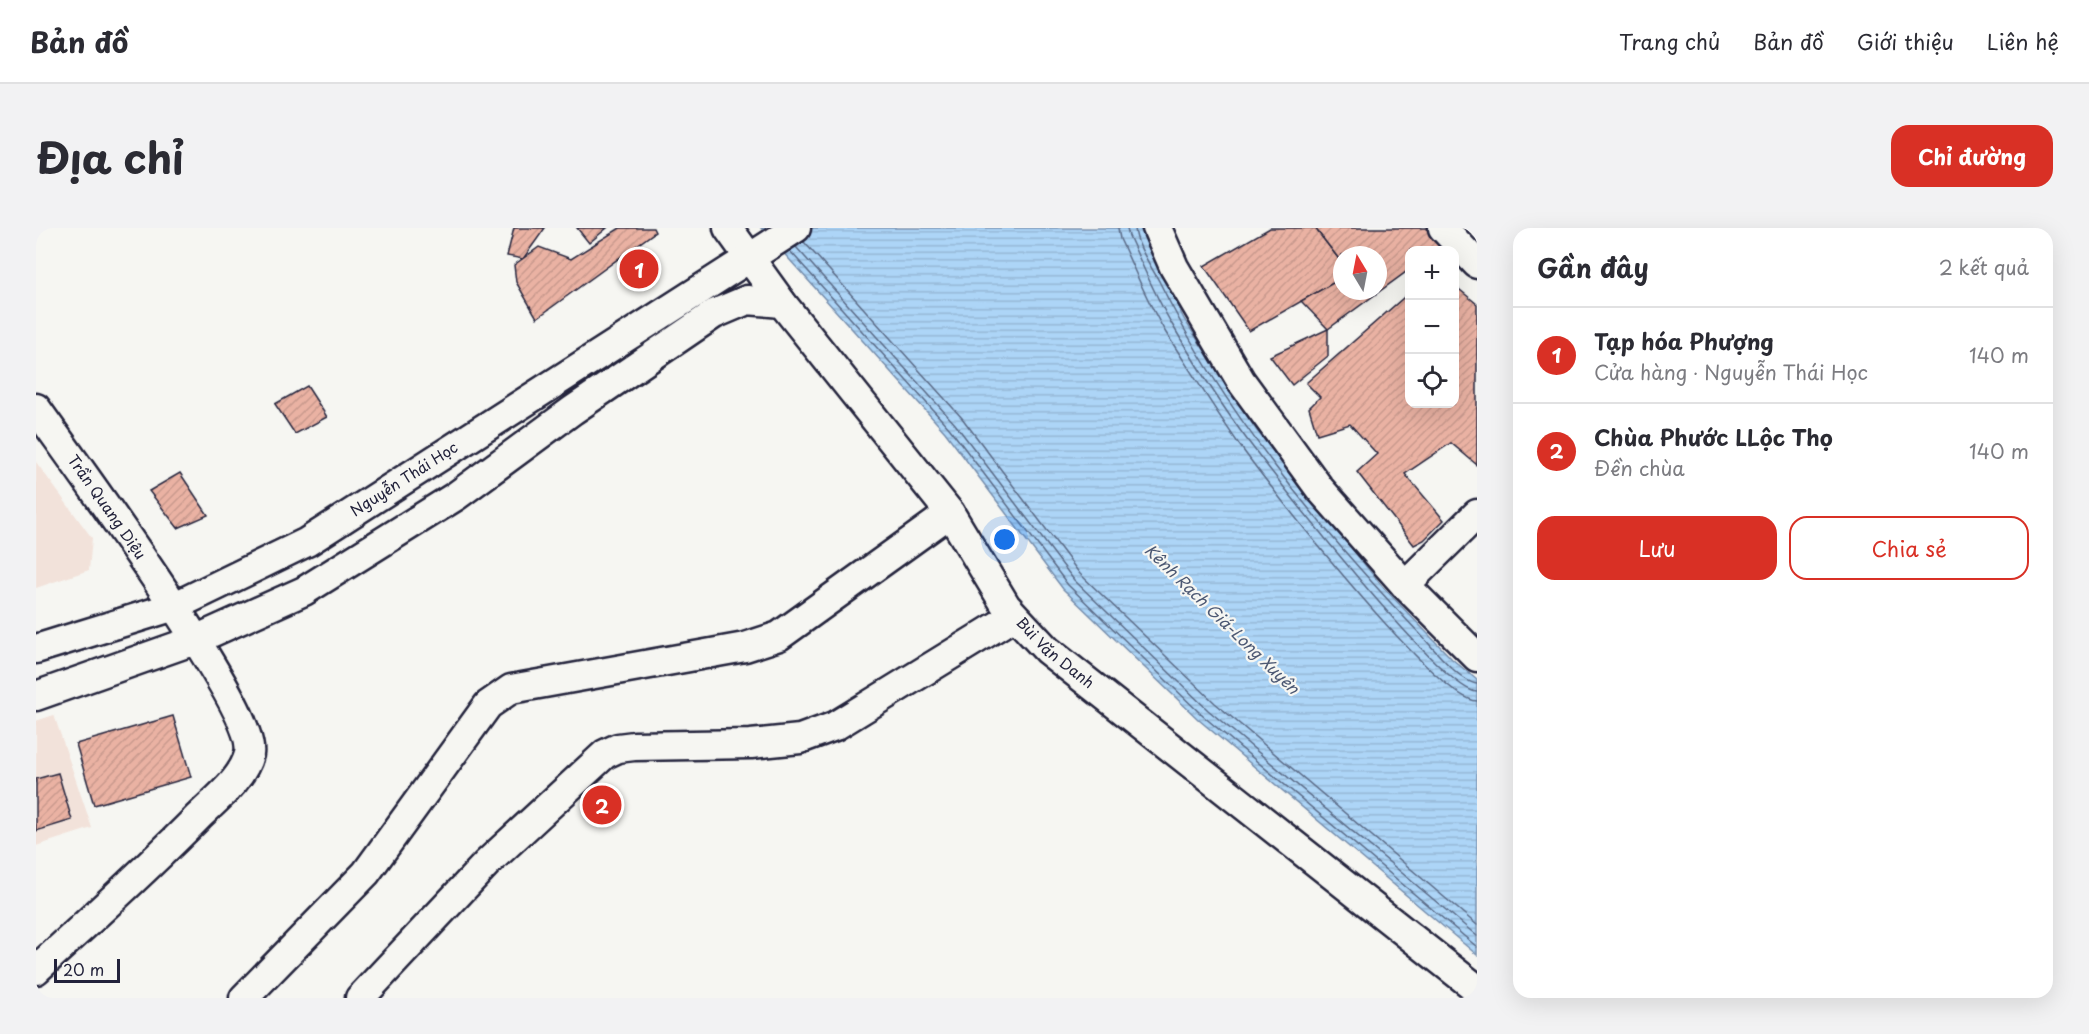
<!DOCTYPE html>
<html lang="vi">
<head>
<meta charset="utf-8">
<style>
  :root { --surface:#fff; --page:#f2f2f3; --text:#2b2b33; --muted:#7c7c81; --line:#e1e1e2; --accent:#d93025 }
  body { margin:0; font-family:"Playpen Sans",sans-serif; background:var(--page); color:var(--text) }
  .controls { position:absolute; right:18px; top:18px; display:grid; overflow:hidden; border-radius:12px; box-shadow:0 6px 24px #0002 }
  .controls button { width:54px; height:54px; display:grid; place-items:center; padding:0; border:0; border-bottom:2px solid var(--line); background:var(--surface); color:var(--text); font:30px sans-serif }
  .compass { position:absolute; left:1297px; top:18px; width:54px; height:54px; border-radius:50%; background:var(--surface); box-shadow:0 6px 24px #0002; rotate:350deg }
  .scale { position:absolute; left:18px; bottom:15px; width:66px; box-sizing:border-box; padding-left:6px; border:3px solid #22223b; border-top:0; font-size:16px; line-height:21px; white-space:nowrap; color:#22223b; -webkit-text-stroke:4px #f6f6f2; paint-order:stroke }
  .you { position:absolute; left:969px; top:312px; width:21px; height:21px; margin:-15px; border:4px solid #fff; border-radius:50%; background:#1a73e8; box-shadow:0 0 0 9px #1a73e833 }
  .badge { display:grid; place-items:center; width:39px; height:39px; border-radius:50%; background:var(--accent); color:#fff; font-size:20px; font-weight:700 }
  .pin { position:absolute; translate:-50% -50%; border:3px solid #fff; box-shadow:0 2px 6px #0006 }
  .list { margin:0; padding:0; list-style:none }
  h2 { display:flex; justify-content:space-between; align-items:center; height:78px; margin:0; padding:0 24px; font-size:26px }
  h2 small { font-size:20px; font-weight:400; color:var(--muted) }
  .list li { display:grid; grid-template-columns:39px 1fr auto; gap:18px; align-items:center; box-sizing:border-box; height:96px; padding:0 24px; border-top:2px solid var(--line) }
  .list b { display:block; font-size:22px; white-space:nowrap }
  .list p { margin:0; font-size:20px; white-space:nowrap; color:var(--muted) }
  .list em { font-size:20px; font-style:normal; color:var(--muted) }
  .actions { display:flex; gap:12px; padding:18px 24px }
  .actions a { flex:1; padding:14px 0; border:2px solid var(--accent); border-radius:18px; text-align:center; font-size:21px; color:var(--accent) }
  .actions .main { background:var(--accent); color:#fff }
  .icon { flex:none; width:33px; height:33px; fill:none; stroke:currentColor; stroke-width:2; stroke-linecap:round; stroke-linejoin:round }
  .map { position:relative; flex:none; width:1441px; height:770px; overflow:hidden; border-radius:18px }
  header { display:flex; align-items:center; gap:36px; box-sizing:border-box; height:84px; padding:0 30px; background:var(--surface); border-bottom:2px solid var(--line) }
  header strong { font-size:28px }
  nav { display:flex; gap:33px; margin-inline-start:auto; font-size:21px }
  .intro { display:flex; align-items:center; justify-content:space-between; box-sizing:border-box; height:144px; padding:0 36px }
  h1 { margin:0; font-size:42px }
  .button { padding:15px 27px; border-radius:18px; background:var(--accent); color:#fff; font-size:21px; font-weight:700 }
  main { display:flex; gap:36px; padding:0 36px }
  aside { flex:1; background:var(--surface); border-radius:18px; box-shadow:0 6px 24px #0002 }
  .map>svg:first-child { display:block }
  .built { fill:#f2e2da }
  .water { fill:url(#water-rules); stroke:#758dac; stroke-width:1.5 }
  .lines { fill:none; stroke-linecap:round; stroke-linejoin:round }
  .shore { stroke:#5a6a86; stroke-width:1.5 }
  .building { fill:url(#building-hatch); stroke:#22223b; stroke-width:1.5 }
  .minor-casing { stroke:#22223b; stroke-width:33 }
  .minor { stroke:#f6f6f2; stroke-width:28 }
  .labels { text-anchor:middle; stroke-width:4.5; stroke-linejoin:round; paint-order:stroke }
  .street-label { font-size:15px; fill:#22223b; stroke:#f6f6f2 }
  .water-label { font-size:16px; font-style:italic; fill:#4c5873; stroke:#f6f6f2 }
</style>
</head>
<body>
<header>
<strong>Bản đồ</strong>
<nav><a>Trang chủ</a><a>Bản đồ</a><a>Giới thiệu</a><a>Liên hệ</a></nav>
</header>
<div class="intro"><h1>Địa chỉ</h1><a class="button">Chỉ đường</a></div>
<main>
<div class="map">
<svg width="1441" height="770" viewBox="0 0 1441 770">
  <defs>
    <pattern id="water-rules" width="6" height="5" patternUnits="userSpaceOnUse" patternTransform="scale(1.5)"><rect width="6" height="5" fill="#add5f7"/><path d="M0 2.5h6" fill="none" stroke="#95b7d5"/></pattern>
    <pattern id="building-hatch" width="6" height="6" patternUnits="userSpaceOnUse" patternTransform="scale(1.5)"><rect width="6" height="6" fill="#eab2a3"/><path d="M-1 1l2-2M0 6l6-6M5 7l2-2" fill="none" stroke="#c8998d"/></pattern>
  </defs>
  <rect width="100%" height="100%" fill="#f6f6f2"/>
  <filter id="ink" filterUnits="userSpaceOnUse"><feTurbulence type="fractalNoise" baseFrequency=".0167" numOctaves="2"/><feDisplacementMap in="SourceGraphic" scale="12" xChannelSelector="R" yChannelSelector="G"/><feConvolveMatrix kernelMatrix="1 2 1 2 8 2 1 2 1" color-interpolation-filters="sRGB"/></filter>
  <g filter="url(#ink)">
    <g class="built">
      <polygon points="0,234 56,310 53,342 0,360"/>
      <polygon points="18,487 56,600 0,618 0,493"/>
    </g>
    <polygon class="water" points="725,0 1104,0 1148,91 1221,203 1346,358 1416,431 1441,452 1441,727 1163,492 1027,361 909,204"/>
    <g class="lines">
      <g class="shore">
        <path d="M 1082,0 L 1084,11 C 1099,42 1112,76 1130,105 C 1154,142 1177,179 1202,215 C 1232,257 1399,471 1441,473"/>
        <path d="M 1091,0 L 1093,8 C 1107,38 1120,70 1137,98 C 1160,137 1185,177 1212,213 C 1241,251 1405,462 1441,464"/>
        <path d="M 1099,0 C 1100,17 1115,38 1123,53 C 1187,184 1284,301 1384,406 C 1396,419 1424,454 1441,456"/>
        <polyline points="768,14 926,190 1044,346 1179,475 1441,697"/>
        <polyline points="760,19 919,196 1038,352 1172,482 1441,708"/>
        <polyline points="754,23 914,201 1032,357 1167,488 1441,719"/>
      </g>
    </g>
    <g class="building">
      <polygon points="478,0 509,0 487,31 471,28"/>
      <polygon points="541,0 571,0 553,15"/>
      <polygon points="584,0 617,0 619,4 501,90 480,54 478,37 503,19 535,31"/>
      <polygon points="1234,0 1279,0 1306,35 1306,50 1213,103 1168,38"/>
      <polygon points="1279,0 1394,0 1408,16 1398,22 1374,22 1374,41 1292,101 1265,73 1306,50 1306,63 1342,63 1342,27 1306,27 1306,35"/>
      <polygon points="1418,57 1441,76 1441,237 1415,215 1369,246 1408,292 1388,312 1378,317 1321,244 1341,226 1314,196 1281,206 1273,180 1284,169 1270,155 1374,64 1374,176 1418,176"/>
      <polygon points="1292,101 1292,128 1256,157 1234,128"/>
      <polygon points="271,158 291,189 259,206 239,176"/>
      <polygon points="144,245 172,287 142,300 113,263"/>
      <polygon points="137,488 155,549 58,577 40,516"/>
      <polygon points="22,545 36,592 0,603 0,551"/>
    </g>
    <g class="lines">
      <defs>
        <g id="minor">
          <path id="s1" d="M 692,0 L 746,75 L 914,285 L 970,378 L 1011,422 L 1441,761"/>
          <polyline points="1121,0 1138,39 1205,153 1284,261 1369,357 1441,429"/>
          <polyline points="1407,0 1441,36"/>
          <path id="s2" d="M 0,180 C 34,229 223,483 213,526 C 207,551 179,572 162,589 C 110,642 55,691 0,742"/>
          <polyline points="1369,357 1441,286"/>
          <path id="s3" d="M 0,421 L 139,378 L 271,314 L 760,0"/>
          <polyline points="0,468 159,412 268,363 420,268 537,182 678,86 711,72 746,75"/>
          <polyline points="208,770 330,645 452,477 475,461 709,419 743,408 914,285"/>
          <polyline points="324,770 451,635 569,526 582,520 598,518 715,516 764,511 799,498 978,388"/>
        </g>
      </defs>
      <use href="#minor" class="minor-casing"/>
      <use href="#minor" class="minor"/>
    </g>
  </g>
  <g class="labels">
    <g class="street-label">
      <text dy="5" stroke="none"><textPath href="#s3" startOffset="408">Nguyễn Thái Học</textPath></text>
      <text dy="5" stroke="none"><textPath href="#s2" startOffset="122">Trần Quang Diệu</textPath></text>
      <text dy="5" stroke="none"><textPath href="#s1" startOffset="538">Bùi Văn Danh</textPath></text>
    </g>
    <g class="water-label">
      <text transform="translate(1186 391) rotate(44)" y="6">Kênh Rạch Giá-Long Xuyên</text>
    </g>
  </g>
</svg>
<div class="controls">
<button>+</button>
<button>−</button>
<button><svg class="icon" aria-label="locate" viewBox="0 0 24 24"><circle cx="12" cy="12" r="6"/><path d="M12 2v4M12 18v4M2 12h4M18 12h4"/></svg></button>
</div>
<svg class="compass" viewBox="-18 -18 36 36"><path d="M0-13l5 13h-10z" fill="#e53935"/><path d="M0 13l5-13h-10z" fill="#7c7c81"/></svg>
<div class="scale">20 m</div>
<div class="you"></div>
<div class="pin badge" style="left:603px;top:41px">1</div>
<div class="pin badge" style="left:566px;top:577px">2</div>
</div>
<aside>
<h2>Gần đây<small>2 kết quả</small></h2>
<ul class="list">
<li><span class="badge">1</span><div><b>Tạp hóa Phượng</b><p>Cửa hàng · Nguyễn Thái Học</p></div><em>140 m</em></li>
<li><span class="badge">2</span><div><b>Chùa Phước LLộc Thọ</b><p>Đền chùa</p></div><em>140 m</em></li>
</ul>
<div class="actions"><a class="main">Lưu</a><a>Chia sẻ</a></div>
</aside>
</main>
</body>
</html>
